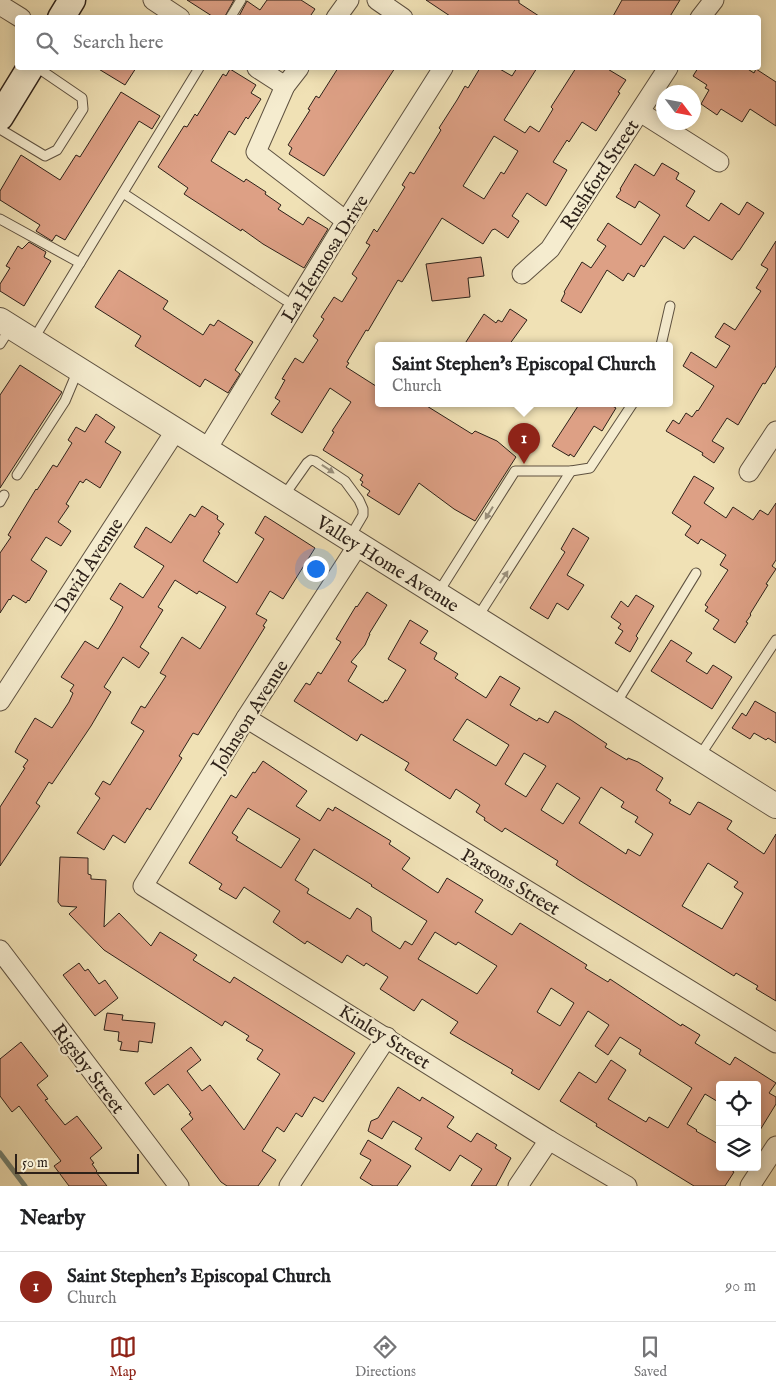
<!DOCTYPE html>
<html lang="en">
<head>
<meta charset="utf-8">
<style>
  :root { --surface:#fff; --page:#f2f2f2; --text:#202124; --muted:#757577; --line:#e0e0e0; --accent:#8f2418 }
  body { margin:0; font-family:"IM FELL English",serif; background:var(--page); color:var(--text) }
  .controls { position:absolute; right:15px; bottom:15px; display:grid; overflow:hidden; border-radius:5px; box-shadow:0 2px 12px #0003 }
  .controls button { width:45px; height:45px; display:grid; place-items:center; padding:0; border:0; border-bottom:1px solid var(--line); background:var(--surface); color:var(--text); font:25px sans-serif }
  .compass { position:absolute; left:656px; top:85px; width:45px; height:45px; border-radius:50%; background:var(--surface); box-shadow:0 2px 12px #0003; rotate:122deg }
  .scale { position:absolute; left:15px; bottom:12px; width:124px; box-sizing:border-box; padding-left:5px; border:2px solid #2d2119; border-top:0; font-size:14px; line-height:18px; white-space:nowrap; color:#2d2119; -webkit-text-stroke:4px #f5eccf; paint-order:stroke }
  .you { position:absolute; left:315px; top:568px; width:18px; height:18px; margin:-12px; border:4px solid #fff; border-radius:50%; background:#1a73e8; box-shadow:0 0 0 8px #1a73e833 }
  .badge { display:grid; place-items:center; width:32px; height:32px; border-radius:50%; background:var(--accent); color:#fff; font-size:16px; font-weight:700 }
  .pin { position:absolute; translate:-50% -41px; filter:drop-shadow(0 1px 2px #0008) }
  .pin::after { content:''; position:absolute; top:26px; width:18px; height:15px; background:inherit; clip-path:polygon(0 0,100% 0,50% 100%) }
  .popup { position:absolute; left:375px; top:342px; width:298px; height:65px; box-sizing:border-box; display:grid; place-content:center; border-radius:5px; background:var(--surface); filter:drop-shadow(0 1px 4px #0005); font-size:16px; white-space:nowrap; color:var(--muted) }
  .popup b { font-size:19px; color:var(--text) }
  .popup::after { content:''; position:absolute; left:50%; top:100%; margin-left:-10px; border:10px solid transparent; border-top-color:var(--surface) }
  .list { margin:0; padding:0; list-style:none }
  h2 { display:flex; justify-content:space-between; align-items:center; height:65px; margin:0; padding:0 20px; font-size:21px }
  h2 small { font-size:16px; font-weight:400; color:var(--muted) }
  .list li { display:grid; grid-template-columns:32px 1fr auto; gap:15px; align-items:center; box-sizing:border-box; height:70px; padding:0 20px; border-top:1px solid var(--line) }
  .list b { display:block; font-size:19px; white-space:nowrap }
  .list p { margin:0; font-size:16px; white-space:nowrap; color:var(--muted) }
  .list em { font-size:16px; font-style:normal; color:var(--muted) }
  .icon { flex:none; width:28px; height:28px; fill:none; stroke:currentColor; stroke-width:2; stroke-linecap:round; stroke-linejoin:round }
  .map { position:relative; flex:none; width:776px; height:1186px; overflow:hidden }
  .search { position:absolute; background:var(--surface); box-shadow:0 2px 12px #0003; left:15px; right:15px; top:15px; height:55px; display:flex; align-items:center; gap:12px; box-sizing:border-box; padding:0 18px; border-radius:5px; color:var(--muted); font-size:19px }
  .sheet { height:135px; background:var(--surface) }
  nav { display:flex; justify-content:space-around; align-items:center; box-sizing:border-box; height:70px; border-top:1px solid var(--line); background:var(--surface); font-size:14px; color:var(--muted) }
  nav a { display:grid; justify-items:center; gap:2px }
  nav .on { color:var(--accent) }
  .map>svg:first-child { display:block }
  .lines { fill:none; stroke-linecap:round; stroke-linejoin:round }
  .stream { stroke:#6f7f70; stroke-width:5 }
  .building { fill:#dda085; stroke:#2d2119; fill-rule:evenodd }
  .service-casing { stroke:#5e5140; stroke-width:11 }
  .minor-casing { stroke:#5e5140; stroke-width:21 }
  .tertiary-casing { stroke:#5e5140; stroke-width:26 }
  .secondary-casing { stroke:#2d2119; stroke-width:29 }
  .service { stroke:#f5eccf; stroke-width:9 }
  .minor { stroke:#f5eccf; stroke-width:19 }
  .tertiary { stroke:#f5eccf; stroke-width:24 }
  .secondary { stroke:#f5eccf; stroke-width:26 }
  .oneway { fill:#9b917d }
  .labels { text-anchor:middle; stroke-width:4.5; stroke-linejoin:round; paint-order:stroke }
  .street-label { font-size:19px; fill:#2d2119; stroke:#f5eccf }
</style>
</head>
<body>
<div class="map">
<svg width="776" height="1186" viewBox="0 0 776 1186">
  <rect width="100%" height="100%" fill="#f0e1b5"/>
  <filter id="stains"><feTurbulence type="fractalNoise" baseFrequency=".004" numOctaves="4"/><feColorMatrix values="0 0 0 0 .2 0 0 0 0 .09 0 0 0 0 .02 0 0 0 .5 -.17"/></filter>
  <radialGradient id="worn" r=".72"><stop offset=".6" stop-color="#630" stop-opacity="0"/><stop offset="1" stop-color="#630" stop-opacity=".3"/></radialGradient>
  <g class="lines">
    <polyline class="stream" points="0,1153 25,1186"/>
  </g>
  <g class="building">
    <polygon points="187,0 234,0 224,18 215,18"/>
    <polygon points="267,0 301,0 315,9 309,18 238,18 247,1 260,10"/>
    <polygon points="426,0 519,0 519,3 542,18 453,18"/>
    <polygon points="622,0 680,0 669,18 612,18"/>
    <polygon points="97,68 136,68 125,85"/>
    <polygon points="338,68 395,68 324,176 289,154 292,148 288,145 310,110 308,109 316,96 319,98"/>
    <path d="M 480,68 L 498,68 L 512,76 L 517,68 L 537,68 L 504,120 L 525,133 L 530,126 L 539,132 L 553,109 L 551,107 L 576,68 L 606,68 L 626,80 L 618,92 L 620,93 L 596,131 L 582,122 L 569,142 L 567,140 L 553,162 L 567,170 L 546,206 L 527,193 L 512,216 L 519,221 L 508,238 L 495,229 L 492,230 L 483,244 L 442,218 L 402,282 L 398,280 L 368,331 L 366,330 L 347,362 L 349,363 L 346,367 L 379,388 L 379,403 L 422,403 L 472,434 L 475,431 L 497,441 L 516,457 L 475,521 L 454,509 L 419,483 L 399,515 L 367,495 L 370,491 L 361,485 L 363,482 L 360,480 L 363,475 L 323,450 L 334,432 L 332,431 L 351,402 L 330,388 L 302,433 L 271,414 L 280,401 L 275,398 L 285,380 L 282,379 L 295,358 L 303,363 L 318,340 L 313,336 L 324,319 L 321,317 L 334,297 L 342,302 L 357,278 L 352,274 L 370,245 L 366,243 L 374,229 L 377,232 L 405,187 L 402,185 L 410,172 L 414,174 L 441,130 L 439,128 L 457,100 L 465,86 L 468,88 ZM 494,136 L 518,151 L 504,174 L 501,172 L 484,199 L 463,186 Z"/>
    <polygon points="698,68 746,68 754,73 756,69 776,82 776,126 750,109 742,122 721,109 717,115 701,104 709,90 705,88 707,85 693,76"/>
    <polygon points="230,69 256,85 251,93 261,99 248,119 246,117 235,135 229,131 211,161 244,182 246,179 266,192 265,194 281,205 278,209 303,225 308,217 328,229 304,268 263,244 242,229 241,231 221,218 184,194 188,188 158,167 184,126 187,127 195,114 197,116 223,74 226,76"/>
    <polygon points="121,92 160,116 152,129 139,121 65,240 56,235 52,241 36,231 40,225 0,200 0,191 21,155 60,180 76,155 80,157"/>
    <polygon points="662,163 679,173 676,179 695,191 686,206 709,221 721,203 739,215 747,202 764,213 739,251 738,251 732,260 694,236 684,249 664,236 644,267 641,265 634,277 628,273 623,281 607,270 581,313 561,301 565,293 564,292 582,262 591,268 606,246 597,240 608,223 641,245 660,215 639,201 635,208 616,197 621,190 620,189 635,164 654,176"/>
    <polygon points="776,241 776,366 765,384 763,383 738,425 727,418 712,441 724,448 714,463 702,455 703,453 666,431 673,420 679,424 686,413 692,417 697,410 698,411 714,386 683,366 691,352 716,368 730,346 715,337 724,323 735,330 761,291 756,288 768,269 761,265"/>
    <polygon points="29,242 46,252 44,257 51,261 24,306 0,291 0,284 10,268 6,266 18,246 22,249"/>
    <polygon points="481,257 484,276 468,278 470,297 432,301 426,264"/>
    <polygon points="119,270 168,301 163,309 203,335 210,324 214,326 218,320 253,342 235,370 240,374 228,393 205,379 200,387 135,346 141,336 95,307"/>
    <polygon points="510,309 527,320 509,345 464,345 484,314 496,323 498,320 502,322"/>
    <polygon points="20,365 62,392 0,488 0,395"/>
    <polygon points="580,403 607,403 616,408 602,431 594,426 574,457 570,454 569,456 552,446"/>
    <polygon points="96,414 115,427 105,442 121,452 100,488 86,479 83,483 80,481 66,504 69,506 58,522 71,531 61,546 46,537 31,560 47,571 29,601 28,600 26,603 13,595 10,600 9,599 0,613 0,553 11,537 8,535 36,489 37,490 53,465 57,467 72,443 68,440 76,427 85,432"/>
    <polygon points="694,476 714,488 704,503 726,518 733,507 753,520 760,510 768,515 776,503 776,560 772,566 776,569 766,584 768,585 750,614 751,615 746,622 748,623 735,643 713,629 719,620 705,611 708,607 705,605 728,570 720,565 726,555 701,539 698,544 685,535 691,526 672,513"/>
    <polygon points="202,506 218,516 217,519 224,524 218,532 220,533 203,561 237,583 264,539 255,533 265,516 315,548 283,599 270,591 256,614 267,620 263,626 265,627 198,735 193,733 179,756 182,758 150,810 147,808 125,843 113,835 104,850 77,833 100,798 95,794 103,781 110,785 144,731 131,723 141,706 145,708 166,676 160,673 182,637 200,649 226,607 199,591 197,594 175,580 158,607 163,610 140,647 149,653 139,668 123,657 104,687 111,692 91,726 52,784 49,782 36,803 40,806 0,866 0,807 25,768 23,767 28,760 15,752 18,746 35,718 52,728 69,702 73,693 70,691 74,685 61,677 85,641 98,649 114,623 123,607 110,599 120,583 143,598 164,566 134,547 146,527 171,543 190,514 195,517"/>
    <polygon points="573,528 589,538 567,575 584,585 568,610 557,603 548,619 530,608 565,552 561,549"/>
    <path d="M 367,592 L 387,605 L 369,634 L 370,634 L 365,645 L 351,662 L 357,666 L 348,681 L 383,703 L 385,700 L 387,701 L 406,670 L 388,659 L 410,620 L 428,631 L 420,643 L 437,653 L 434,659 L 458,674 L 455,678 L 486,698 L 500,676 L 520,688 L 510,705 L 537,721 L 539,718 L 548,723 L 555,711 L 571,720 L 607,744 L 605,747 L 627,760 L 628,758 L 638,762 L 663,778 L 656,790 L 671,800 L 669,803 L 690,815 L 698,802 L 701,803 L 732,821 L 727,829 L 764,854 L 776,834 L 776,1001 L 756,989 L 758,986 L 736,973 L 734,976 L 579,880 L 556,865 L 558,861 L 505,828 L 502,832 L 484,820 L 485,818 L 476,812 L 480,805 L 456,789 L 450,799 L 405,770 L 409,763 L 361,734 L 357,741 L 294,701 L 306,683 L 310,685 L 318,672 L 321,674 L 341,642 L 336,639 L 356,606 L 357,607 ZM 467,719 L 509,745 L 496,766 L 453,740 ZM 524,753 L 546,766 L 526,797 L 505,784 ZM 557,783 L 580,798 L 563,824 L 541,810 ZM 601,787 L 624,802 L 621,807 L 638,817 L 635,822 L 653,834 L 640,856 L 628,849 L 626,854 L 579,823 ZM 708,863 L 738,882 L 734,887 L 743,893 L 722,929 L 682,906 Z"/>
    <polygon points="636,595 654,606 636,636 638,638 630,652 615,643 623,631 618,628 621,624 611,617 621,601 628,607"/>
    <polygon points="671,640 692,653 686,661 707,674 713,665 732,677 712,709 651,671"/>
    <polygon points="755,701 776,713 776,743 768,738 766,740 754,733 750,739 732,728 742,713 746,716"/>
    <path d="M 263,761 L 307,791 L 296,806 L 320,821 L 328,808 L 333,811 L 335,807 L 391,841 L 389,844 L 410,858 L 402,869 L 438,893 L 447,878 L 483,900 L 475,912 L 512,935 L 520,923 L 587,965 L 585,968 L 608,982 L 610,979 L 681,1026 L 682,1024 L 700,1035 L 695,1043 L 730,1065 L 735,1057 L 776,1083 L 769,1093 L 776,1097 L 776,1104 L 757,1135 L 757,1085 L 720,1085 L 720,1103 L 705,1094 L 687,1124 L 697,1130 L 696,1131 L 720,1145 L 720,1167 L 727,1167 L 734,1172 L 725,1186 L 694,1186 L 596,1126 L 597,1124 L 560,1101 L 579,1072 L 596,1083 L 611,1060 L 626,1070 L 608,1099 L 646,1122 L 649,1117 L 668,1128 L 692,1088 L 639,1054 L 641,1050 L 620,1037 L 608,1055 L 595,1046 L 609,1025 L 588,1011 L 539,1090 L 511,1073 L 513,1070 L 450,1033 L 458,1022 L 422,999 L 414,1011 L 380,989 L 388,977 L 366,963 L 364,966 L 347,955 L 342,963 L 307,941 L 305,944 L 273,922 L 280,911 L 244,887 L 236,899 L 219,889 L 222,884 L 189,863 L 231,795 L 236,798 L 253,772 L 255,773 ZM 248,808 L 300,839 L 281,868 L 236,840 L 238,837 L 232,833 ZM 314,849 L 372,885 L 371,886 L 427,921 L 412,945 L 405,941 L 400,949 L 372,931 L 371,917 L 357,908 L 350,919 L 307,893 L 309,889 L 295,880 ZM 435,932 L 456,945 L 458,942 L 497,966 L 477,994 L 418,959 ZM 551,988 L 574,1003 L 560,1026 L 537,1012 Z"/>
    <polygon points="60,857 88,858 88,874 91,875 91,879 106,880 104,927 119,913 151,946 160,932 197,955 193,960 230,983 234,977 355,1053 323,1102 314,1097 302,1117 296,1113 284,1132 277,1127 262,1151 276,1160 258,1186 227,1186 221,1182 181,1129 193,1119 189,1114 191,1113 168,1084 154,1095 145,1083 191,1047 201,1060 187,1071 202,1091 210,1085 244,1130 280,1074 257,1059 263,1050 246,1040 249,1036 225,1021 222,1026 104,950 69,914 77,907 61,906 58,902"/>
    <polygon points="79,963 85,971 88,969 99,984 105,980 118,998 95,1016 63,975"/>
    <polygon points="107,1013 123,1015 122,1020 155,1023 152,1043 139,1041 138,1052 120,1050 122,1042 118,1041 119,1032 104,1030"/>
    <polygon points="21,1042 48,1076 37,1085 48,1099 45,1100 65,1125 77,1116 102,1148 90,1158 94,1163 92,1164 97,1171 96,1172 107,1186 69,1186 54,1166 61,1161 19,1106 12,1112 0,1096 0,1059"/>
    <polygon points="398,1087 420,1101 422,1097 454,1117 447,1127 471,1142 477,1133 497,1145 495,1148 511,1158 496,1186 471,1186 482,1169 460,1155 450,1171 415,1149 422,1138 393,1121 382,1139 368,1131 371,1121 378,1118"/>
    <polygon points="368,1140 411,1166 397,1186 373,1186 360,1178 371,1160 360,1154"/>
  </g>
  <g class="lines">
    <defs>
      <g id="service">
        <polyline points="230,18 241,0"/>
        <polyline points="0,129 45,156 57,150 83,109 82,98 38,68"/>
        <polyline points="123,193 285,300"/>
        <polyline points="0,219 80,263"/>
        <polyline points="33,340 199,68"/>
        <polyline points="0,344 11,327"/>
        <polyline points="661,345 670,306"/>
        <polyline points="17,475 65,401 78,370"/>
        <polyline points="283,497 307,463 311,460 315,461 345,481 359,500 363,509 363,515 350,537"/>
        <polyline points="0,502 4,495"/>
        <polyline points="438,593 515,471 571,471 590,468 633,403"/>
        <polyline points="477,618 571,471"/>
        <polyline points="615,705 696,573"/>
        <polyline points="699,757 776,640"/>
      </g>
      <g id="minor">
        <polyline points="153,0 180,18"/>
        <polyline points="377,0 403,18"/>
        <polyline points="0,5 21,18"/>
        <polyline points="336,18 349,0"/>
        <polyline points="700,18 714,0"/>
        <polyline points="257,68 285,86"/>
        <polyline points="299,68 285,86 256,152 346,221"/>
        <polyline points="640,112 719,162"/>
        <polyline points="522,274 550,249 668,68"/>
        <polyline points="207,449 346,221 443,68"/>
        <polyline points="749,472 776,431"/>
        <polyline points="358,545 246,718 143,886 549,1140 627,1186"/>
        <polyline points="0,701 176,430"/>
        <polyline points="246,718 776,1043"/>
        <polyline points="0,950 179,1186"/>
        <polyline points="289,1186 387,1037"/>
        <polyline points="518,1186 549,1140"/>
        <polyline points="750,1186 776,1146"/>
      </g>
      <g id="tertiary">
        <path id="s1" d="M 0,320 L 776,806"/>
      </g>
      <g id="secondary">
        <polyline points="61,18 72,0"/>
        <polyline points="0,117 30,68"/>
      </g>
    </defs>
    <use href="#service" class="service-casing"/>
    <use href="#minor" class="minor-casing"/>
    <use href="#tertiary" class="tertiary-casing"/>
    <use href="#secondary" class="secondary-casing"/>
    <use href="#service" class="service"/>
    <use href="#minor" class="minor"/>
    <use href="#tertiary" class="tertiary"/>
    <use href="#secondary" class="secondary"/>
  </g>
  <defs><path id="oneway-solid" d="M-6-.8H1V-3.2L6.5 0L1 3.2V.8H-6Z" transform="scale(1.25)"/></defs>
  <g class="oneway">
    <use href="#oneway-solid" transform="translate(328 469) rotate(34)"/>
    <use href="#oneway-solid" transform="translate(489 513) rotate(122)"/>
    <use href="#oneway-solid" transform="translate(504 577) rotate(-57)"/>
  </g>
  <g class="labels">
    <g class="street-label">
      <text transform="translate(599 174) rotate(-57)" y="7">Rushford Street</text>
      <text transform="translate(324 258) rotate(-58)" y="7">La Hermosa Drive</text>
      <text dy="7" stroke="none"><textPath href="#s1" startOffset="458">Valley Home Avenue</textPath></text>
      <text transform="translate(88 565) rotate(-57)" y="7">David Avenue</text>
      <text transform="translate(249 715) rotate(-58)" y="7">Johnson Avenue</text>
      <text transform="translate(511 881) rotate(31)" y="7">Parsons Street</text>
      <text transform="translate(385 1036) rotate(32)" y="7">Kinley Street</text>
      <text transform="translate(89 1068) rotate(53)" y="7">Rigsby Street</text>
    </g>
  </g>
  <rect width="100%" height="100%" filter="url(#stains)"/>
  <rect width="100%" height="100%" fill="url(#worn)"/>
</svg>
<div class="controls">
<button><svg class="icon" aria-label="locate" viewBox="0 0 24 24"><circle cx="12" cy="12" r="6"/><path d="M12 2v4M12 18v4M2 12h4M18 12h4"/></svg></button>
<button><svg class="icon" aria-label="layers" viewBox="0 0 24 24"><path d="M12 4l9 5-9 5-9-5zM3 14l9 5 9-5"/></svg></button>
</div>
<svg class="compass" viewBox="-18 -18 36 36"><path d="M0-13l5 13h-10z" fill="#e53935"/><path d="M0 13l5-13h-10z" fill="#757577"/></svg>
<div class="scale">50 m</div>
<div class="you"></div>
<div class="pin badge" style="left:524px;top:464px">1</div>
<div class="popup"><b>Saint Stephen's Episcopal Church</b>Church</div>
<div class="search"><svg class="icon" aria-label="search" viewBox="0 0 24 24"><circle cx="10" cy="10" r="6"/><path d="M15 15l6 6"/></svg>Search here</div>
</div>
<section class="sheet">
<h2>Nearby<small></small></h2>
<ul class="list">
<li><span class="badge">1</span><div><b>Saint Stephen's Episcopal Church</b><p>Church</p></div><em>90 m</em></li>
</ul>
</section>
<nav>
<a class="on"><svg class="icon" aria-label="map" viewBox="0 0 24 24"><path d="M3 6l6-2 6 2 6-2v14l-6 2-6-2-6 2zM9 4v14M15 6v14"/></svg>Map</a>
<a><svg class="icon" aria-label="directions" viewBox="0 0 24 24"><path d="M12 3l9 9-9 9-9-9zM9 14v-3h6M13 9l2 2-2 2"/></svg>Directions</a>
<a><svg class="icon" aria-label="saved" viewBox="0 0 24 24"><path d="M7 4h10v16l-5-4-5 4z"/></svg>Saved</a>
</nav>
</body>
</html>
